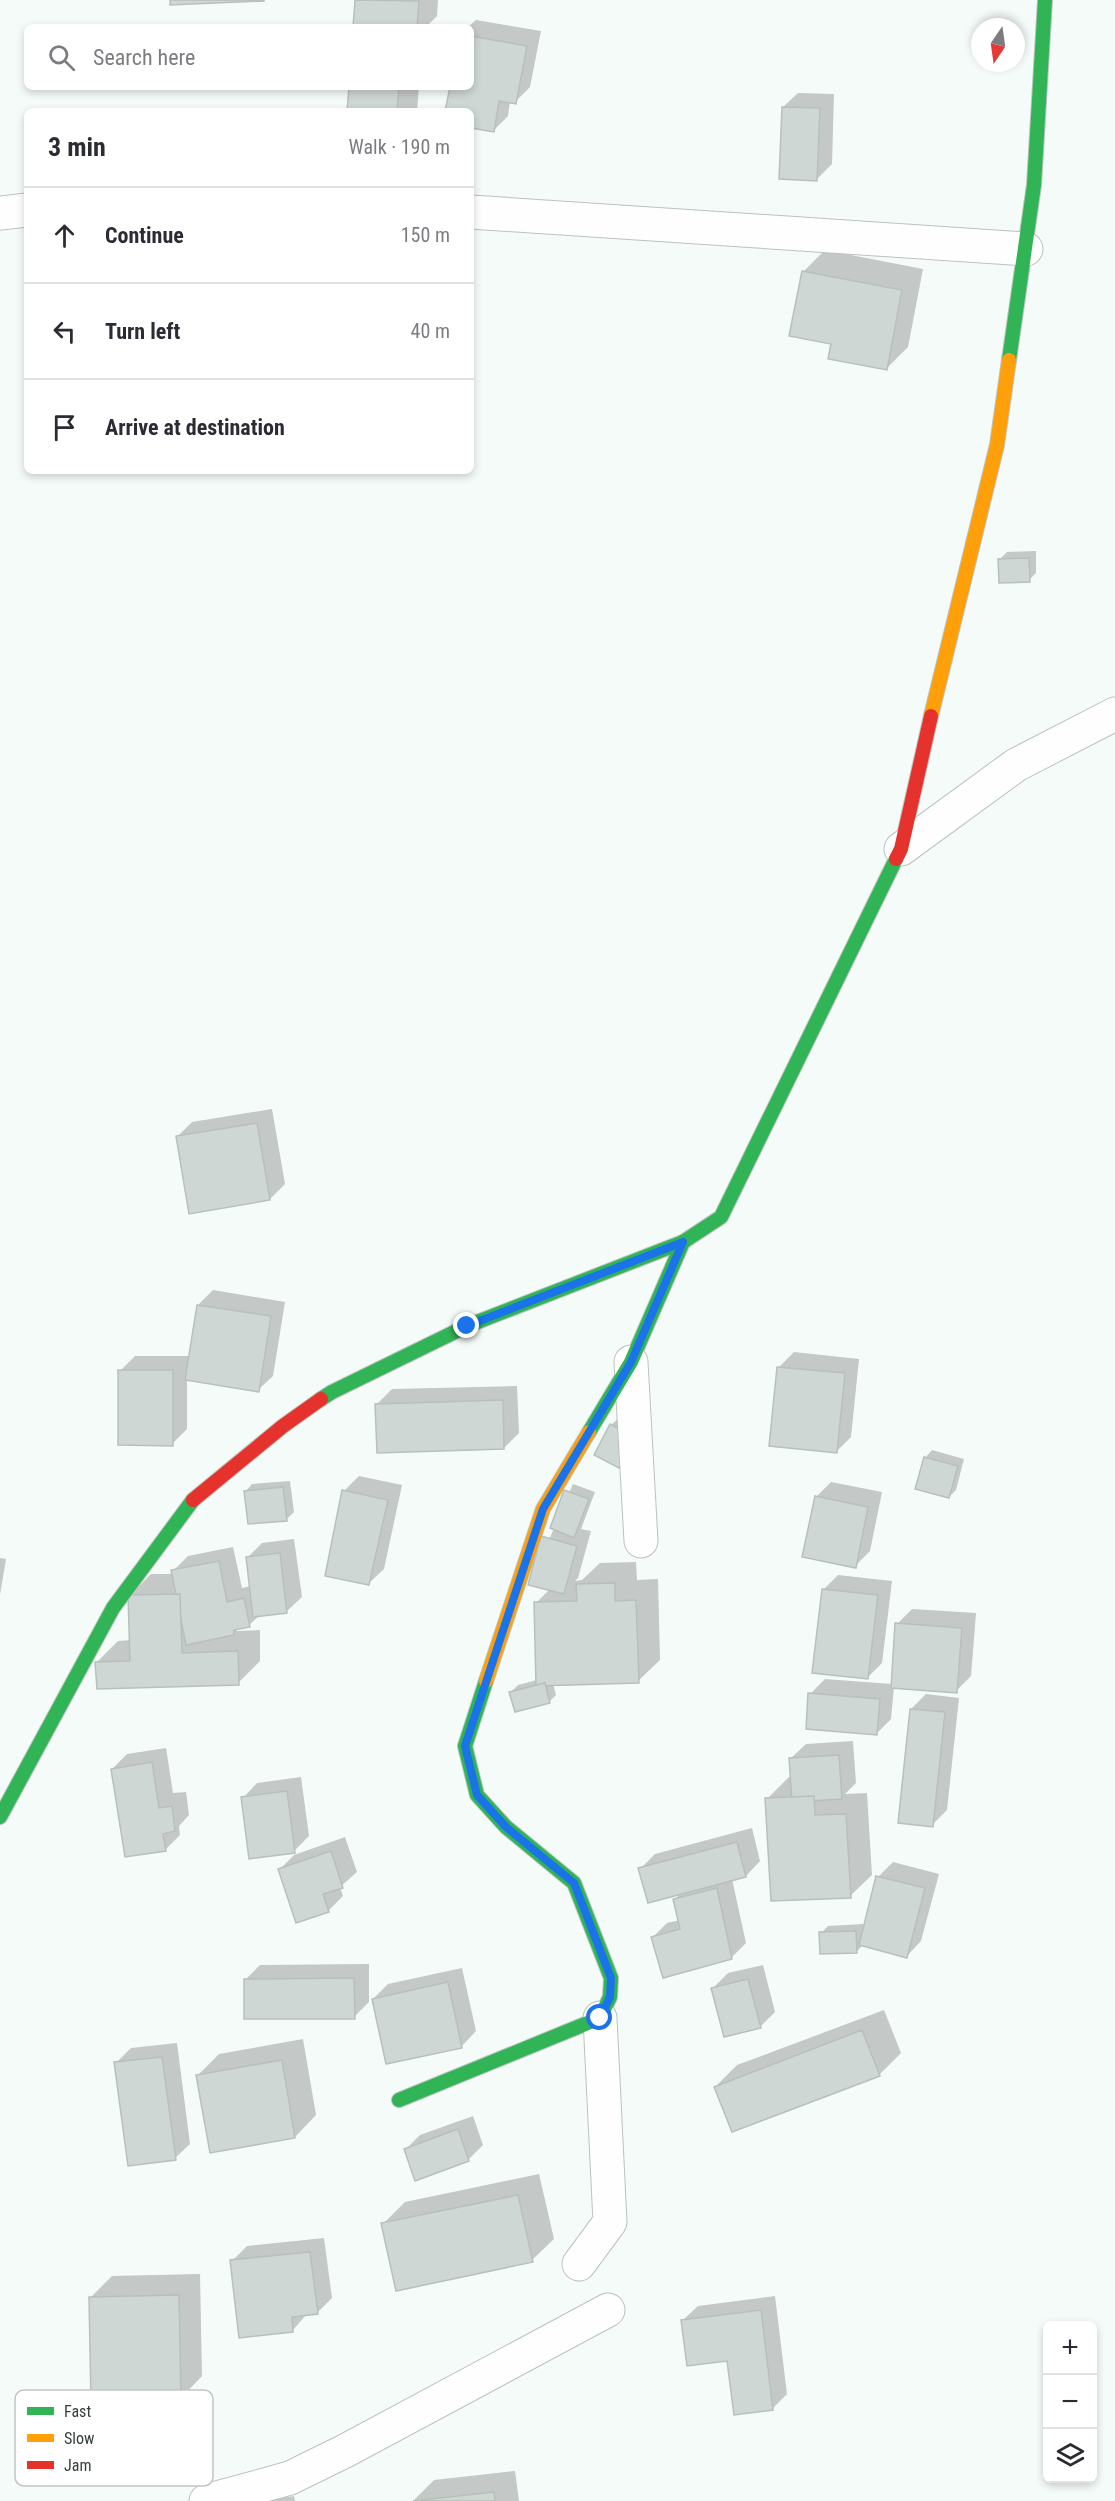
<!DOCTYPE html>
<html lang="en">
<head>
<meta charset="utf-8">
<style>
  :root { --surface:#fff; --page:#f7f7f7; --text:#2b2b33; --muted:#7c7c81; --line:#e1e1e2 }
  body { margin:0; font-family:"Roboto Condensed",sans-serif; background:var(--page); color:var(--text) }
  .controls { position:absolute; right:18px; bottom:18px; display:grid; overflow:hidden; border-radius:9px; box-shadow:0 3px 9px #0003 }
  .controls button { width:54px; height:54px; display:grid; place-items:center; padding:0; border:0; border-bottom:2px solid var(--line); background:var(--surface); color:var(--text); font:30px sans-serif }
  .compass { position:absolute; left:971px; top:18px; width:54px; height:54px; border-radius:50%; background:var(--surface); box-shadow:0 3px 9px #0003; rotate:193deg }
  .stop { position:absolute; width:18px; height:18px; margin:-14px; border:4px solid #1a73e8; border-radius:50%; background:#fff }
  .stop.end { background:#1a73e8; border-color:#fff; box-shadow:0 2px 6px #0008 }
  .list { margin:0; padding:0; list-style:none }
  h2 { display:flex; justify-content:space-between; align-items:center; height:78px; margin:0; padding:0 24px; font-size:26px }
  h2 small { font-size:20px; font-weight:400; color:var(--muted) }
  .list li { display:grid; grid-template-columns:39px 1fr auto; gap:18px; align-items:center; box-sizing:border-box; height:96px; padding:0 24px; border-top:2px solid var(--line) }
  .list b { display:block; font-size:22px; white-space:nowrap }
  .list em { font-size:20px; font-style:normal; color:var(--muted) }
  .icon { flex:none; width:33px; height:33px; fill:none; stroke:currentColor; stroke-width:2; stroke-linecap:round; stroke-linejoin:round }
  .map { position:relative; flex:none; width:1115px; height:2501px; overflow:hidden }
  .search { position:absolute; background:var(--surface); box-shadow:0 3px 9px #0003; left:24px; top:24px; width:450px; height:66px; display:flex; align-items:center; gap:15px; box-sizing:border-box; padding:0 21px; border-radius:9px; color:var(--muted); font-size:22px }
  .panel { position:absolute; background:var(--surface); box-shadow:0 3px 9px #0003; left:24px; top:108px; width:450px; height:366px; border-radius:9px }
  .map>svg:first-child { display:block }
  .shadow { fill:#0003 }
  .building { fill:#ced7d3; stroke:#b8c0bc; stroke-width:1.5 }
  .lines { fill:none; stroke-linecap:round; stroke-linejoin:round }
  .street-casing { stroke:#bbc3bf; stroke-width:35 }
  .fast-casing { stroke:#bbc3bf; stroke-width:16 }
  .slow-casing { stroke:#bbc3bf; stroke-width:16 }
  .jam-casing { stroke:#bbc3bf; stroke-width:16 }
  .street { stroke:#fefefe; stroke-width:33 }
  .fast { stroke:#30b455; stroke-width:14 }
  .slow { stroke:#ff9f0a; stroke-width:14 }
  .jam { stroke:#e5322d; stroke-width:14 }
  .route { stroke:#1a73e8; stroke-width:8 }
  .key { fill:#fff; stroke:#c2c5c4; stroke-width:1.5 }
  .key-label { font-size:16px; fill:#333f3a }
</style>
</head>
<body>
<div class="map">
<svg width="1115" height="2501" viewBox="0 0 1115 2501">
  <rect width="100%" height="100%" fill="#f5fbf8"/>
  <g class="shadow">
    <polygon points="356,0 438,0 437,16 426,27 354,27"/>
    <polygon points="476,20 541,31 530,87 515,102 510,101 508,116 493,131 471,127 471,111 447,111 451,87 471,87 471,27 468,27"/>
    <polygon points="350,87 419,87 417,111 348,111"/>
    <polygon points="798,93 834,94 832,164 817,179 783,107"/>
    <polygon points="825,250 923,269 908,347 886,369 833,343 803,272"/>
    <polygon points="1036,551 1036,573 1029,580 1000,559 1007,552"/>
    <polygon points="272,1109 285,1184 270,1199 177,1137 192,1122"/>
    <polygon points="213,1290 285,1302 273,1376 258,1390 187,1379 187,1429 172,1444 120,1371 135,1356 190,1356 198,1305"/>
    <polygon points="794,1352 859,1359 851,1437 837,1451 779,1367"/>
    <polygon points="517,1386 519,1433 504,1448 377,1404 392,1389"/>
    <polygon points="619,1418 628,1460 611,1425"/>
    <polygon points="932,1450 964,1459 956,1490 949,1497 925,1458"/>
    <polygon points="359,1476 402,1485 384,1569 369,1583 344,1491"/>
    <polygon points="290,1481 294,1512 287,1519 245,1492 252,1484"/>
    <polygon points="831,1482 882,1492 870,1551 855,1566 816,1497"/>
    <polygon points="573,1484 595,1492 581,1529 591,1531 578,1578 575,1581 582,1580 600,1563 636,1562 637,1580 658,1579 660,1660 638,1681 553,1684 556,1695 549,1702 511,1692 518,1685 537,1680 536,1603 550,1589 530,1584"/>
    <polygon points="294,1539 302,1597 287,1611 260,1615 249,1625 240,1627 236,1631 260,1630 260,1661 238,1683 97,1662 118,1641 131,1640 129,1596 151,1574 174,1574 173,1571 188,1556 233,1547 242,1588 251,1586 247,1558 262,1543"/>
    <polygon points="0,1558 6,1559 0,1595"/>
    <polygon points="838,1575 892,1581 882,1663 867,1678 823,1590"/>
    <polygon points="912,1609 976,1613 971,1676 956,1691 894,1687 891,1719 876,1734 810,1694 825,1679 892,1684 897,1624"/>
    <polygon points="926,1694 959,1698 947,1810 932,1825 911,1709"/>
    <polygon points="853,1741 856,1783 845,1794 867,1793 872,1875 850,1896 767,1799 789,1777 792,1777 791,1758 806,1744"/>
    <polygon points="166,1748 173,1793 186,1792 189,1815 179,1826 180,1835 165,1850 112,1769 127,1754"/>
    <polygon points="301,1777 309,1836 294,1851 243,1798 257,1783"/>
    <polygon points="752,1828 760,1861 746,1876 732,1879 746,1943 731,1958 652,1938 667,1923 680,1920 675,1899 682,1892 640,1869 655,1854"/>
    <polygon points="345,1837 357,1872 340,1887 343,1896 329,1910 297,1921 279,1870 294,1855"/>
    <polygon points="893,1862 939,1874 921,1941 907,1956 863,1945 856,1952 821,1933 828,1926 863,1924 863,1931 878,1877"/>
    <polygon points="369,1964 369,2002 354,2017 245,1980 260,1965"/>
    <polygon points="763,1965 775,2012 760,2027 713,1988 728,1973"/>
    <polygon points="462,1968 476,2031 462,2046 373,1999 388,1984"/>
    <polygon points="884,2010 901,2053 879,2075 732,2130 715,2087 737,2065"/>
    <polygon points="303,2039 316,2115 295,2137 197,2076 219,2054"/>
    <polygon points="177,2043 190,2144 175,2158 116,2063 131,2048"/>
    <polygon points="473,2116 483,2145 469,2159 416,2179 405,2150 420,2135"/>
    <polygon points="539,2174 554,2239 532,2260 383,2224 405,2202"/>
    <polygon points="324,2238 332,2298 317,2313 307,2314 292,2331 232,2261 247,2246"/>
    <polygon points="200,2274 202,2376 181,2398 90,2298 112,2276"/>
    <polygon points="775,2296 787,2394 772,2409 729,2359 683,2320 698,2306"/>
    <polygon points="515,2471 519,2501 413,2501 434,2480"/>
    <polygon points="294,2496 295,2501 260,2501"/>
  </g>
  <g class="building">
    <polygon points="170,0 264,0 264,1 170,5"/>
    <polygon points="355,0 419,1 417,27 353,27"/>
    <polygon points="471,36 527,46 516,104 499,101 494,132 471,128 471,111 445,111 450,87 471,87"/>
    <polygon points="349,87 399,87 397,111 347,111"/>
    <polygon points="782,107 820,108 817,181 779,179"/>
    <polygon points="802,271 902,290 887,370 828,359 831,344 789,336"/>
    <polygon points="1029,558 1030,582 999,583 998,559"/>
    <polygon points="257,1123 270,1200 189,1214 176,1136"/>
    <polygon points="197,1305 271,1316 259,1392 185,1380"/>
    <polygon points="777,1367 845,1373 837,1453 769,1446"/>
    <polygon points="118,1370 173,1370 173,1446 118,1445"/>
    <polygon points="503,1400 504,1449 377,1453 375,1404"/>
    <polygon points="610,1424 637,1438 621,1469 594,1455"/>
    <polygon points="924,1457 958,1466 949,1498 915,1489"/>
    <polygon points="283,1487 287,1521 248,1524 244,1491"/>
    <polygon points="342,1490 388,1500 369,1585 325,1576"/>
    <polygon points="564,1490 589,1499 574,1538 550,1528"/>
    <polygon points="815,1496 868,1507 856,1568 802,1557"/>
    <polygon points="541,1536 577,1546 564,1594 528,1585"/>
    <polygon points="280,1553 287,1613 253,1617 246,1557"/>
    <polygon points="219,1561 227,1602 244,1598 250,1627 234,1630 234,1635 186,1645 171,1570"/>
    <polygon points="615,1583 615,1601 636,1600 639,1683 536,1686 534,1602 577,1601 576,1584"/>
    <polygon points="822,1589 878,1595 868,1679 812,1673"/>
    <polygon points="180,1594 182,1653 238,1651 239,1685 97,1689 95,1662 130,1661 128,1595"/>
    <polygon points="895,1623 962,1628 957,1693 891,1688"/>
    <polygon points="545,1683 550,1703 515,1712 509,1692"/>
    <polygon points="808,1693 880,1699 877,1735 806,1729"/>
    <polygon points="910,1709 945,1712 933,1827 898,1823"/>
    <polygon points="839,1755 842,1799 792,1802 789,1758"/>
    <polygon points="152,1762 159,1808 172,1806 175,1831 163,1834 166,1851 125,1857 111,1769"/>
    <polygon points="287,1791 295,1853 249,1859 241,1797"/>
    <polygon points="814,1796 815,1815 846,1814 851,1898 771,1901 765,1798"/>
    <polygon points="737,1842 746,1877 648,1903 638,1868"/>
    <polygon points="331,1851 343,1888 323,1894 329,1912 296,1923 278,1869"/>
    <polygon points="876,1876 925,1888 907,1958 859,1945"/>
    <polygon points="717,1888 732,1959 663,1978 651,1937 680,1929 673,1899"/>
    <polygon points="856,1931 857,1953 820,1954 819,1932"/>
    <polygon points="354,1978 355,2019 244,2019 244,1979"/>
    <polygon points="748,1979 761,2028 724,2037 711,1988"/>
    <polygon points="448,1982 462,2048 386,2064 372,1999"/>
    <polygon points="862,2030 880,2076 732,2132 714,2087"/>
    <polygon points="162,2057 176,2160 128,2166 114,2062"/>
    <polygon points="282,2060 295,2138 210,2153 196,2075"/>
    <polygon points="458,2129 469,2161 415,2181 404,2149"/>
    <polygon points="518,2195 533,2262 396,2291 381,2223"/>
    <polygon points="310,2252 318,2314 292,2317 293,2332 239,2338 230,2260"/>
    <polygon points="179,2295 181,2400 91,2401 89,2297"/>
    <polygon points="761,2310 773,2410 734,2415 727,2361 687,2366 681,2320"/>
    <polygon points="494,2492 495,2501 413,2501"/>
  </g>
  <g class="lines">
    <defs>
      <g id="street">
        <polyline points="471,212 1026,249"/>
        <polyline points="0,213 27,210"/>
        <polyline points="901,849 1016,765 1115,714"/>
        <polyline points="631,1362 641,1541"/>
        <polyline points="579,2264 610,2222 600,2018"/>
        <polyline points="206,2501 290,2478 345,2451 608,2310"/>
      </g>
      <g id="fast">
        <polyline points="1009,360 1034,185 1045,0"/>
        <polyline points="321,1399 332,1392 467,1326 683,1242 721,1217 896,859"/>
        <polyline points="589,1432 631,1362 683,1242"/>
        <polyline points="0,1817 113,1608 193,1500"/>
        <polyline points="399,2100 600,2018 610,1997 611,1978 574,1883 506,1827 477,1795 465,1746 486,1681"/>
      </g>
      <g id="slow">
        <polyline points="931,716 997,445 1009,360"/>
        <polyline points="486,1681 543,1509 589,1432"/>
      </g>
      <g id="jam">
        <polyline points="896,859 901,849 931,716"/>
        <polyline points="193,1500 283,1426 321,1399"/>
      </g>
    </defs>
    <use href="#street" class="street-casing"/>
    <use href="#fast" class="fast-casing"/>
    <use href="#slow" class="slow-casing"/>
    <use href="#jam" class="jam-casing"/>
    <use href="#street" class="street"/>
    <use href="#fast" class="fast"/>
    <use href="#slow" class="slow"/>
    <use href="#jam" class="jam"/>
  </g>
  <g class="lines">
    <polyline class="route" points="467,1326 683,1242 631,1362 543,1509 465,1746 477,1795 506,1827 574,1883 611,1978 610,1997 600,2018"/>
  </g>
  <rect x="15" y="2390" width="198" height="96" rx="9" class="key"/>
  <rect x="27" y="2407" width="27" height="8" fill="#30b455"/>
  <rect x="27" y="2434" width="27" height="8" fill="#ff9f0a"/>
  <rect x="27" y="2461" width="27" height="8" fill="#e5322d"/>
  <g class="key-label">
    <text x="64" y="2417">Fast</text>
    <text x="64" y="2444">Slow</text>
    <text x="64" y="2471">Jam</text>
  </g>
</svg>
<div class="controls">
<button>+</button>
<button>−</button>
<button><svg class="icon" aria-label="layers" viewBox="0 0 24 24"><path d="M12 4l9 5-9 5-9-5zM3 14l9 5 9-5"/></svg></button>
</div>
<svg class="compass" viewBox="-18 -18 36 36"><path d="M0-13l5 13h-10z" fill="#e53935"/><path d="M0 13l5-13h-10z" fill="#7c7c81"/></svg>
<div class="stop" style="left:600px;top:2018px"></div>
<div class="stop end" style="left:467px;top:1326px"></div>
<div class="search"><svg class="icon" aria-label="search" viewBox="0 0 24 24"><circle cx="10" cy="10" r="6"/><path d="M15 15l6 6"/></svg>Search here</div>
<section class="panel">
<h2>3 min<small>Walk · 190 m</small></h2>
<ul class="list">
<li><svg class="icon" aria-label="ahead" viewBox="0 0 24 24"><path d="M12 20V5M6 11l6-6 6 6"/></svg><div><b>Continue</b></div><em>150 m</em></li>
<li><svg class="icon" aria-label="left" viewBox="0 0 24 24"><path d="M17 20v-9H6M10 6l-5 5 5 5"/></svg><div><b>Turn left</b></div><em>40 m</em></li>
<li><svg class="icon" aria-label="arrive" viewBox="0 0 24 24"><path d="M6 21V4h12l-3 4 3 4H6"/></svg><div><b>Arrive at destination</b></div></li>
</ul>
</section>
</div>
</body>
</html>
